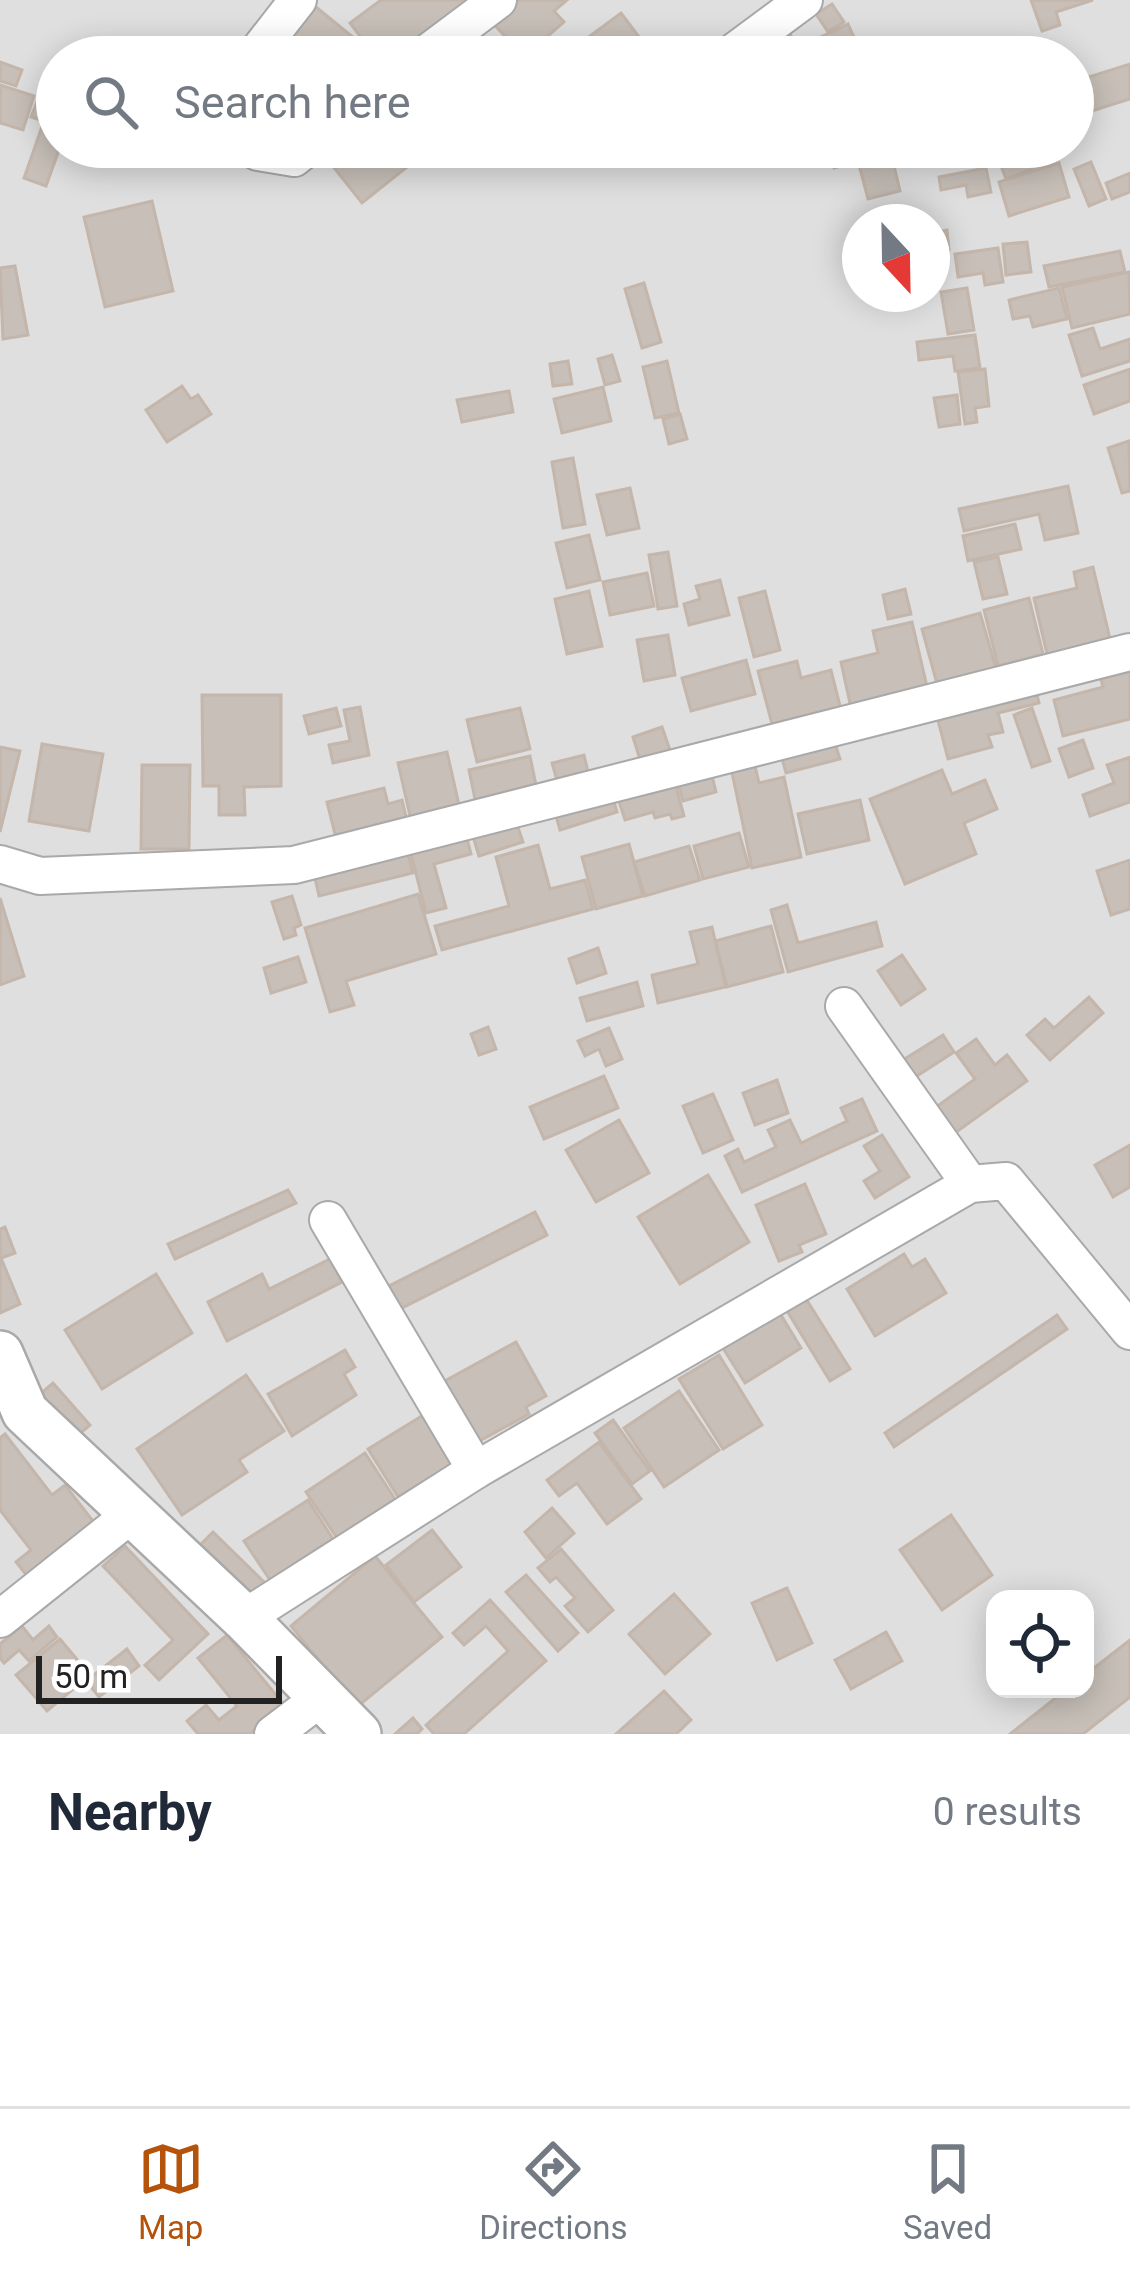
<!DOCTYPE html>
<html lang="en">
<head>
<meta charset="utf-8">
<style>
  :root { --surface:#fff; --page:#f6f6f7; --text:#1f2937; --muted:#747a83; --line:#e0e1e3; --accent:#b45309 }
  body { margin:0; font-family:Roboto,sans-serif; background:var(--page); color:var(--text) }
  .controls { position:absolute; right:36px; bottom:36px; display:grid; overflow:hidden; border-radius:24px; box-shadow:0 6px 30px #0003 }
  .controls button { width:108px; height:108px; display:grid; place-items:center; padding:0; border:0; border-bottom:3px solid var(--line); background:var(--surface); color:var(--text); font:60px sans-serif }
  .compass { position:absolute; left:842px; top:204px; width:108px; height:108px; border-radius:50%; background:var(--surface); box-shadow:0 6px 30px #0003; rotate:158deg }
  .scale { position:absolute; left:36px; bottom:30px; width:246px; box-sizing:border-box; padding-left:12px; border:6px solid #222; border-top:0; font-size:33px; line-height:42px; white-space:nowrap; color:#222; -webkit-text-stroke:9px #fff; paint-order:stroke }
  .list { margin:0; padding:0; list-style:none }
  h2 { display:flex; justify-content:space-between; align-items:center; height:156px; margin:0; padding:0 48px; font-size:51px }
  h2 small { font-size:39px; font-weight:400; color:var(--muted) }
  .icon { flex:none; width:66px; height:66px; fill:none; stroke:currentColor; stroke-width:2; stroke-linecap:round; stroke-linejoin:round }
  .map { position:relative; flex:none; width:1130px; height:1734px; overflow:hidden }
  .search { position:absolute; background:var(--surface); box-shadow:0 6px 30px #0003; left:36px; right:36px; top:36px; height:132px; display:flex; align-items:center; gap:30px; box-sizing:border-box; padding:0 42px; border-radius:66px; color:var(--muted); font-size:45px }
  .sheet { height:372px; background:var(--surface) }
  nav { display:flex; justify-content:space-around; align-items:center; box-sizing:border-box; height:168px; border-top:3px solid var(--line); background:var(--surface); font-size:33px; color:var(--muted) }
  nav a { display:grid; justify-items:center; gap:6px }
  nav .on { color:var(--accent) }
  .map>svg:first-child { display:block }
  .residential { fill:#e0dfdf; fill-rule:evenodd }
  .building { fill:#c7bfb8; stroke:#c4b6ab; stroke-width:3 }
  .lines { fill:none; stroke-linecap:round; stroke-linejoin:round }
  .minor-casing { stroke:#a9a9a9; stroke-width:40 }
  .tertiary-casing { stroke:#a9a9a9; stroke-width:50 }
  .minor { stroke:#fff; stroke-width:36 }
  .tertiary { stroke:#fff; stroke-width:45 }
</style>
</head>
<body>
<div class="map">
<svg width="1130" height="1734" viewBox="0 0 1130 1734">
  <rect width="100%" height="100%" fill="#f2efe9"/>
  <path class="residential" d="M 0,0 L 1130,0 L 1130,1734 L 0,1734 ZM 57,57 L 1073,57 L 1073,147 L 57,147 ZM 860,222 L 932,222 L 932,294 L 860,294 ZM 995,1599 L 1085,1599 L 1085,1689 L 995,1689 Z"/>
  <g class="building">
    <polygon points="381,0 471,0 412,57 376,57 350,23"/>
    <polygon points="512,0 567,0 554,11 564,22 524,57 490,20"/>
    <polygon points="1031,0 1093,0 1056,12 1060,25 1042,31"/>
    <polygon points="832,4 844,22 828,32 816,14"/>
    <polygon points="316,7 360,43 349,57 285,57 279,52"/>
    <polygon points="621,13 645,45 628,57 576,57 571,50"/>
    <polygon points="848,24 863,57 807,57 802,46"/>
    <polygon points="790,34 802,57 745,57"/>
    <polygon points="1046,43 1050,57 1024,57 1022,50"/>
    <polygon points="0,62 22,70 16,86 0,81"/>
    <polygon points="1130,64 1130,99 1082,114 1073,82"/>
    <polygon points="0,85 34,96 23,130 0,123"/>
    <polygon points="37,102 50,106 51,102 57,104 57,147 60,147 46,186 24,178 44,121 31,117"/>
    <polygon points="324,147 415,147 422,155 362,203 320,150"/>
    <polygon points="784,147 848,147 852,163 834,168 831,157 805,162 803,150 786,154"/>
    <polygon points="933,147 991,147 939,164"/>
    <polygon points="994,147 1054,147 1058,159 1006,179"/>
    <polygon points="892,157 900,191 868,199 859,165"/>
    <polygon points="1091,162 1106,199 1089,206 1074,169"/>
    <polygon points="1059,163 1069,197 1009,216 999,182"/>
    <polygon points="986,168 991,192 968,197 966,185 941,190 939,177"/>
    <polygon points="1130,173 1130,192 1112,199 1106,183"/>
    <polygon points="152,201 173,291 105,307 84,217"/>
    <polygon points="947,230 949,250 932,253 932,233"/>
    <polygon points="1027,242 1031,272 1006,275 1003,244"/>
    <polygon points="998,248 1003,282 985,285 983,273 958,277 955,254"/>
    <polygon points="1120,251 1125,272 1049,287 1044,266"/>
    <polygon points="15,266 28,335 3,339 0,268"/>
    <polygon points="1129,272 1130,314 1072,328 1062,287"/>
    <polygon points="644,283 661,342 642,348 625,289"/>
    <polygon points="967,288 974,330 948,334 941,292"/>
    <polygon points="1059,288 1067,319 1033,327 1030,316 1013,319 1009,300"/>
    <polygon points="1093,328 1100,349 1130,339 1130,361 1082,376 1069,335"/>
    <polygon points="975,335 980,368 955,371 953,356 919,360 917,342"/>
    <polygon points="612,355 620,381 605,385 598,359"/>
    <polygon points="568,361 572,384 553,386 550,364"/>
    <polygon points="667,361 679,413 655,418 643,367"/>
    <polygon points="985,369 989,406 975,408 977,422 965,424 958,372"/>
    <polygon points="1130,369 1130,401 1094,414 1084,385"/>
    <polygon points="182,386 191,399 198,395 211,414 167,442 146,410"/>
    <polygon points="603,387 611,421 562,433 554,399"/>
    <polygon points="509,391 513,412 462,422 457,400"/>
    <polygon points="957,395 960,424 939,427 934,398"/>
    <polygon points="680,414 687,439 669,444 663,419"/>
    <polygon points="1129,441 1130,491 1122,493 1108,448"/>
    <polygon points="573,458 585,524 563,528 552,462"/>
    <polygon points="1068,486 1078,533 1045,540 1039,514 964,531 959,509"/>
    <polygon points="630,488 639,528 607,535 597,495"/>
    <polygon points="1015,524 1021,549 968,561 963,536"/>
    <polygon points="589,535 600,580 567,588 556,543"/>
    <polygon points="668,552 677,606 658,609 649,555"/>
    <polygon points="998,557 1007,594 983,599 974,562"/>
    <polygon points="1093,567 1110,639 1047,654 1034,598 1077,588 1074,572"/>
    <polygon points="647,573 654,606 610,615 603,582"/>
    <polygon points="720,580 729,615 689,625 684,604 700,599 696,586"/>
    <polygon points="905,589 911,614 888,619 883,595"/>
    <polygon points="589,591 602,646 567,654 555,599"/>
    <polygon points="765,591 780,650 754,657 739,598"/>
    <polygon points="1029,598 1043,654 998,666 984,610"/>
    <polygon points="980,613 996,668 937,684 922,629"/>
    <polygon points="912,622 928,691 851,708 841,662 878,653 873,631"/>
    <polygon points="668,635 675,675 644,681 637,640"/>
    <polygon points="1130,659 1130,719 1063,736 1054,700 1103,687 1098,668"/>
    <polygon points="746,660 755,694 691,711 682,678"/>
    <polygon points="797,661 801,678 831,670 841,710 773,728 758,671"/>
    <polygon points="1034,683 1039,703 998,713 1003,732 988,735 992,747 948,759 935,709"/>
    <polygon points="202,695 281,695 281,786 244,787 245,815 219,815 219,786 203,786"/>
    <polygon points="360,707 369,755 333,763 329,745 350,741 344,710"/>
    <polygon points="336,708 341,726 309,734 304,716"/>
    <polygon points="520,708 530,749 477,762 467,720"/>
    <polygon points="1032,708 1050,761 1032,767 1014,715"/>
    <polygon points="662,727 671,753 641,763 633,737"/>
    <polygon points="833,737 840,759 786,773 780,751"/>
    <polygon points="1083,740 1093,768 1069,777 1059,749"/>
    <polygon points="42,744 103,754 89,831 29,821"/>
    <polygon points="0,747 20,751 0,832"/>
    <polygon points="447,752 460,809 411,820 398,763"/>
    <polygon points="584,755 589,776 558,784 552,763"/>
    <polygon points="530,756 537,790 476,804 469,770"/>
    <polygon points="753,757 759,783 784,777 801,857 752,868 730,763"/>
    <polygon points="1130,757 1130,802 1090,816 1083,795 1114,783 1107,765"/>
    <polygon points="142,765 190,765 189,849 141,849"/>
    <polygon points="710,767 716,792 683,801 676,776"/>
    <polygon points="942,770 952,794 985,780 997,809 964,823 976,854 905,884 870,799"/>
    <polygon points="673,776 684,816 672,819 670,814 655,818 653,812 625,820 616,792"/>
    <polygon points="384,788 388,804 402,800 407,821 336,838 327,802"/>
    <polygon points="610,788 617,812 560,830 553,805"/>
    <polygon points="860,800 869,840 807,854 798,814"/>
    <polygon points="514,816 523,842 479,856 471,830"/>
    <polygon points="465,831 471,854 434,864 446,908 426,913 409,846"/>
    <polygon points="739,833 749,867 703,879 694,846"/>
    <polygon points="629,844 643,896 596,909 582,857"/>
    <polygon points="538,845 550,889 585,880 593,909 442,950 435,926 509,906 496,857"/>
    <polygon points="406,846 413,873 319,896 313,869"/>
    <polygon points="689,846 700,880 645,896 634,862"/>
    <polygon points="1130,860 1130,909 1111,915 1097,871"/>
    <polygon points="418,894 436,954 346,981 354,1005 330,1012 305,928"/>
    <polygon points="292,896 301,925 294,928 296,935 284,939 272,902"/>
    <polygon points="0,898 24,976 0,985"/>
    <polygon points="787,905 798,943 876,922 882,946 788,972 771,910"/>
    <polygon points="771,926 783,972 727,987 715,941"/>
    <polygon points="712,927 726,987 658,1003 652,975 698,964 690,932"/>
    <polygon points="598,948 606,973 577,983 569,959"/>
    <polygon points="902,955 925,989 901,1005 878,971"/>
    <polygon points="298,957 306,982 271,993 264,968"/>
    <polygon points="637,982 643,1006 587,1021 580,998"/>
    <polygon points="1089,997 1103,1013 1050,1060 1027,1035 1045,1019 1054,1028"/>
    <polygon points="488,1027 496,1049 479,1055 471,1034"/>
    <polygon points="609,1028 622,1059 606,1066 599,1049 585,1056 578,1041"/>
    <polygon points="943,1035 954,1052 914,1078 903,1060"/>
    <polygon points="976,1039 995,1065 1007,1055 1027,1081 944,1141 925,1115 975,1079 956,1053"/>
    <polygon points="604,1076 618,1108 544,1139 530,1107"/>
    <polygon points="777,1080 788,1113 755,1125 743,1093"/>
    <polygon points="713,1094 733,1140 703,1153 683,1106"/>
    <polygon points="862,1099 877,1131 742,1192 725,1156 738,1149 744,1162 776,1147 768,1130 790,1120 801,1143 847,1121 841,1108"/>
    <polygon points="619,1120 649,1173 596,1202 566,1150"/>
    <polygon points="882,1135 909,1177 875,1198 864,1181 880,1171 864,1146"/>
    <polygon points="1130,1145 1130,1187 1113,1197 1095,1165"/>
    <polygon points="708,1175 749,1242 680,1284 638,1217"/>
    <polygon points="805,1184 826,1234 799,1245 802,1252 779,1261 756,1205"/>
    <polygon points="288,1190 296,1203 175,1259 168,1244"/>
    <polygon points="535,1212 547,1235 400,1309 389,1286"/>
    <polygon points="5,1227 15,1253 1,1258 20,1304 0,1313 0,1229"/>
    <polygon points="904,1254 912,1267 925,1259 946,1293 875,1336 847,1289"/>
    <polygon points="330,1259 342,1282 227,1341 208,1302 262,1274 269,1289"/>
    <polygon points="156,1274 192,1333 102,1389 65,1330"/>
    <polygon points="803,1294 850,1369 830,1381 784,1306"/>
    <polygon points="778,1310 801,1348 745,1383 721,1345"/>
    <polygon points="1057,1315 1067,1329 894,1447 885,1433"/>
    <polygon points="516,1342 546,1396 526,1407 529,1414 472,1445 439,1384"/>
    <polygon points="345,1350 355,1367 344,1374 356,1395 292,1436 268,1394"/>
    <polygon points="719,1355 762,1425 723,1449 679,1379"/>
    <polygon points="246,1375 284,1431 239,1460 247,1472 182,1515 137,1449"/>
    <polygon points="53,1383 90,1425 70,1442 33,1400"/>
    <polygon points="679,1391 719,1450 664,1487 624,1428"/>
    <polygon points="425,1414 455,1462 398,1497 368,1449"/>
    <polygon points="613,1420 650,1471 632,1484 595,1433"/>
    <polygon points="5,1434 52,1495 65,1485 100,1530 32,1582 16,1562 31,1550 0,1510 0,1438"/>
    <polygon points="599,1442 641,1499 607,1524 577,1483 559,1496 547,1480"/>
    <polygon points="365,1453 395,1499 337,1538 306,1492"/>
    <polygon points="308,1500 333,1539 270,1580 244,1541"/>
    <polygon points="552,1508 574,1533 546,1558 525,1532"/>
    <polygon points="951,1515 992,1575 942,1610 900,1550"/>
    <polygon points="432,1530 461,1567 414,1602 386,1565"/>
    <polygon points="213,1532 265,1583 243,1605 196,1549"/>
    <polygon points="125,1546 208,1634 159,1680 145,1665 173,1640 103,1566"/>
    <polygon points="561,1549 613,1610 588,1632 565,1606 575,1598 556,1577 550,1582 538,1568"/>
    <polygon points="375,1556 442,1637 357,1707 291,1626"/>
    <polygon points="526,1575 578,1633 558,1651 506,1592"/>
    <polygon points="787,1588 812,1643 777,1660 752,1603"/>
    <polygon points="674,1594 710,1634 665,1674 629,1634"/>
    <polygon points="490,1600 546,1661 464,1734 434,1734 426,1725 508,1651 486,1626 464,1645 453,1633"/>
    <polygon points="22,1626 33,1640 49,1626 57,1637 29,1661 19,1650 4,1663 0,1658 0,1644"/>
    <polygon points="886,1632 902,1661 851,1689 835,1660"/>
    <polygon points="227,1635 285,1706 250,1734 198,1734 187,1721 206,1705 219,1720 237,1706 198,1658"/>
    <polygon points="60,1639 90,1675 47,1711 16,1675"/>
    <polygon points="1130,1640 1130,1697 1083,1734 1010,1734 1067,1689 1085,1689 1085,1675"/>
    <polygon points="127,1649 139,1666 99,1697 86,1681"/>
    <polygon points="664,1691 691,1720 676,1734 616,1734"/>
    <polygon points="413,1718 422,1729 417,1734 395,1734"/>
  </g>
  <g class="lines">
    <defs>
      <g id="minor">
        <polyline points="259,57 259,50 298,0"/>
        <polyline points="422,57 498,0"/>
        <polyline points="727,57 804,0"/>
        <polyline points="258,147 258,152 294,158 308,147"/>
        <polyline points="0,864 40,876 294,865 1130,652"/>
        <polyline points="844,1006 970,1184"/>
        <polyline points="328,1220 476,1470"/>
        <polyline points="244,1618 476,1470 970,1184 1006,1181 1130,1331"/>
        <polyline points="0,1619 133,1513"/>
        <polyline points="273,1734 322,1697"/>
      </g>
      <polyline id="tertiary" points="0,1354 25,1412 244,1618 358,1734"/>
    </defs>
    <use href="#minor" class="minor-casing"/>
    <use href="#tertiary" class="tertiary-casing"/>
    <use href="#minor" class="minor"/>
    <use href="#tertiary" class="tertiary"/>
  </g>
</svg>
<div class="controls">
<button><svg class="icon" aria-label="locate" viewBox="0 0 24 24"><circle cx="12" cy="12" r="6"/><path d="M12 2v4M12 18v4M2 12h4M18 12h4"/></svg></button>
</div>
<svg class="compass" viewBox="-18 -18 36 36"><path d="M0-13l5 13h-10z" fill="#e53935"/><path d="M0 13l5-13h-10z" fill="#747a83"/></svg>
<div class="scale">50 m</div>
<div class="search"><svg class="icon" aria-label="search" viewBox="0 0 24 24"><circle cx="10" cy="10" r="6"/><path d="M15 15l6 6"/></svg>Search here</div>
</div>
<section class="sheet">
<h2>Nearby<small>0 results</small></h2>
<ul class="list">
</ul>
</section>
<nav>
<a class="on"><svg class="icon" aria-label="map" viewBox="0 0 24 24"><path d="M3 6l6-2 6 2 6-2v14l-6 2-6-2-6 2zM9 4v14M15 6v14"/></svg>Map</a>
<a><svg class="icon" aria-label="directions" viewBox="0 0 24 24"><path d="M12 3l9 9-9 9-9-9zM9 14v-3h6M13 9l2 2-2 2"/></svg>Directions</a>
<a><svg class="icon" aria-label="saved" viewBox="0 0 24 24"><path d="M7 4h10v16l-5-4-5 4z"/></svg>Saved</a>
</nav>
</body>
</html>
